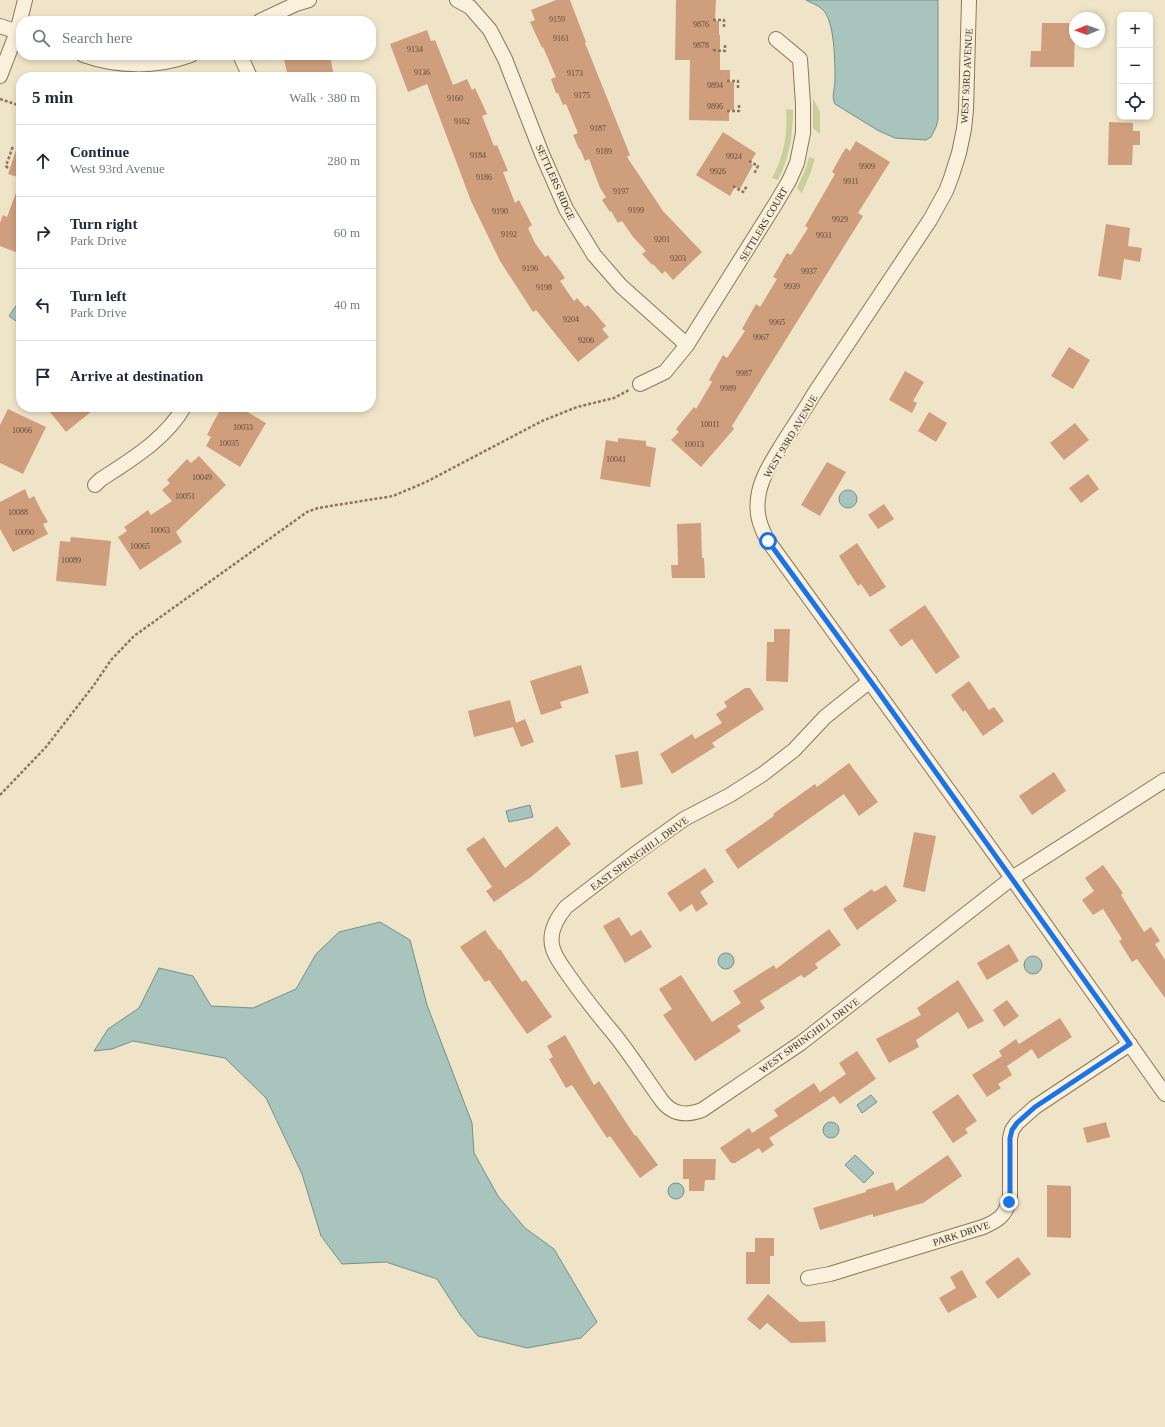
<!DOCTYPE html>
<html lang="en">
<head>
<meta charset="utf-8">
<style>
  :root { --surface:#fff; --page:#f2f2f3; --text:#1f2937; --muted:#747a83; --line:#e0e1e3 }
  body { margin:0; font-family:Georgia,serif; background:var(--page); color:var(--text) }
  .controls { position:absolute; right:12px; top:12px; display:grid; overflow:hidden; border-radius:8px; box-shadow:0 2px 6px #0003 }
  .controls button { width:36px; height:36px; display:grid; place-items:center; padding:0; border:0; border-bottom:1px solid var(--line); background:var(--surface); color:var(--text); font:20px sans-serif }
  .compass { position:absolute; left:1069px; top:12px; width:36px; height:36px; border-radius:50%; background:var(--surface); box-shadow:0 2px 6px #0003; rotate:269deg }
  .stop { position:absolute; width:12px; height:12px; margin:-9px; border:3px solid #1a73e8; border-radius:50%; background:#fff }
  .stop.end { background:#1a73e8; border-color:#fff; box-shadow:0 1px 4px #0008 }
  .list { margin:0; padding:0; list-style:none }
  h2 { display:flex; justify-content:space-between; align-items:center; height:52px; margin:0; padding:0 16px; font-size:17px }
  h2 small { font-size:13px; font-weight:400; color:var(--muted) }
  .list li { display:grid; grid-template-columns:26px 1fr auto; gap:12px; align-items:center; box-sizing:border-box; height:72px; padding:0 16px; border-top:1px solid var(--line) }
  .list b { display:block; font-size:15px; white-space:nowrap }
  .list p { margin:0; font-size:13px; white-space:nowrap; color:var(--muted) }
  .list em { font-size:13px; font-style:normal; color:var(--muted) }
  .icon { flex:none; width:22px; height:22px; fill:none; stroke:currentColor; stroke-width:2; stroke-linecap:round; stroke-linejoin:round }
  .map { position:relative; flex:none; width:1165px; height:1427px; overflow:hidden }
  .search { position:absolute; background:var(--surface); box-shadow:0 2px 6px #0003; left:16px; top:16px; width:360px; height:44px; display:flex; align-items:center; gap:10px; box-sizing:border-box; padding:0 14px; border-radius:16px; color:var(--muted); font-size:15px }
  .panel { position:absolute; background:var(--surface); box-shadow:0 2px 6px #0003; left:16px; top:72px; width:360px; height:340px; border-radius:16px }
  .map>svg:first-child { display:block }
  .green { fill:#c9cf9b }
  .water { fill:#a9c4bc; stroke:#6f938a }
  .building { fill:#cf9f7d }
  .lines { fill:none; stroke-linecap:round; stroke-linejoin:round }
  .minor-casing { stroke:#8d765c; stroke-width:16 }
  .path { stroke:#8d765c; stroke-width:2.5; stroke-dasharray:3 2; stroke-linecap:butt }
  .minor { stroke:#faf1dc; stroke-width:14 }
  .route { stroke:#1a73e8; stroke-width:5 }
  .labels { text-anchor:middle; stroke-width:4; stroke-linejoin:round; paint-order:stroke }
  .number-label { font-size:8px; fill:#624a37 }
  .street-label { font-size:10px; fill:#3d2e20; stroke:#f7eed8 }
</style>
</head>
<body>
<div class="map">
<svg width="1165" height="1427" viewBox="0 0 1165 1427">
  <rect width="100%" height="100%" fill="#f0e4c8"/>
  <g class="green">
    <polygon points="813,98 820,112 820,134 813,128"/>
    <path d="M 786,109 L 793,110 C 793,136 789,158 778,180 L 772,178 C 784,156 788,134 786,109 Z"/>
    <polygon points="809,157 815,159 810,174 802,193 797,188 806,168"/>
  </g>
  <g class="water">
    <path d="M 806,0 L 938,0 L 938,120 L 936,127 L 931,137 L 926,140 L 895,138 L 879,131 L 835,104 C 831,96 835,89 835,80 C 835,64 835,19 822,9 C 818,5 811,3 806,0 Z"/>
    <polygon points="20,300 21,314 16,321 9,316"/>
    <circle cx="848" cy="499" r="9"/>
    <polygon points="530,805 533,817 509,822 506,811"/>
    <polygon points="380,922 410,940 427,1005 472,1123 474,1153 498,1196 525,1228 554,1249 597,1322 581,1338 527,1348 478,1336 461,1316 437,1279 386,1262 342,1264 321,1236 302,1174 266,1098 225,1058 133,1041 112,1049 94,1051 108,1029 139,1008 159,968 193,976 211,1006 253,1008 296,989 316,954 339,932"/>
    <circle cx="726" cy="961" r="8"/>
    <circle cx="1033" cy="965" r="9"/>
    <polygon points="871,1095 877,1102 862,1113 857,1105"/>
    <circle cx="831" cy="1130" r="8"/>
    <polygon points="855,1155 874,1173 864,1183 845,1165"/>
    <circle cx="676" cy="1191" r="8"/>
  </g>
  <g class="building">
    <polygon points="556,0 570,0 586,42 585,43 630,155 627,157 663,211 702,252 673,280 665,271 662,274 653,264 652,265 642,254 646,251 633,237 622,221 618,223 611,211 610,212 602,200 606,197 600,188 589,159 585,161 580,149 579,149 573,135 578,133 566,104 563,105 558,93 556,93 551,79 556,77 543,47 542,48 530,22 535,20 531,10"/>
    <polygon points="676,0 716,0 715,21 719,21 719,35 720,35 720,70 730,70 730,82 734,82 734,110 729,110 729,121 689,120 690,60 675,60"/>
    <polygon points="1042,23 1069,23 1069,32 1075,32 1074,67 1030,67 1031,51 1041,51"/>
    <polygon points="427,30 431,41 435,40 453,85 467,79 472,90 475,88 487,114 482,116 494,146 497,145 508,171 503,172 515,203 519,200 532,225 528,228 535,243 545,257 548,255 561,272 565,278 560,281 574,301 577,298 585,307 588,305 606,326 602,329 609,337 578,362 536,310 533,312 500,261 471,201 427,84 408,92 390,44"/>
    <polygon points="283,55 330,55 334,77 288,77"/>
    <polygon points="1109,122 1133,123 1133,131 1140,131 1140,145 1133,145 1132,165 1108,165"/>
    <polygon points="723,132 756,153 750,163 753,165 740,189 735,187 730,196 696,175"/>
    <polygon points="19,141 21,142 21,178 8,174"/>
    <polygon points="856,141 890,162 858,213 863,216 732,426 734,429 701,467 671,440 679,432 676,429 694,407 696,409 712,382 709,380 723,355 727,358 745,331 742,329 756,304 760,307 777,279 773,277 784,258 787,253 791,255 808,228 805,226 835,174 832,172 842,154 846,148 850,151"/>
    <polygon points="20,182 21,246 18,253 0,246 0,223 3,215 7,217"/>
    <polygon points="1106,224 1130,228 1128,246 1142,248 1140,262 1124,259 1121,280 1098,276"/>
    <polygon points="1069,347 1090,360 1073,389 1051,376"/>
    <polygon points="905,371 924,382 913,401 917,403 912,413 889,400"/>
    <polygon points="46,407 97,407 66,432"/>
    <polygon points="229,407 239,407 266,423 240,467 206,446 211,437 207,435 214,421 221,409 226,412"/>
    <polygon points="8,409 46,427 23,474 0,463 0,425"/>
    <polygon points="929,412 947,423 936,442 918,431"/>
    <polygon points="1075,423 1089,440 1064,460 1050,443"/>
    <polygon points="618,438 646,441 646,446 656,448 650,487 600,479 606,440 618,442"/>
    <polygon points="199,456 226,485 176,532 182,542 140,570 118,537 127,531 124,527 137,518 148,510 151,515 172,501 162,490 170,483 167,480 187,459 191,463"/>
    <polygon points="827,462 846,472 820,516 801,505"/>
    <polygon points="1088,474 1099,489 1081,503 1069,488"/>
    <polygon points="25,489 29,499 34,496 41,510 48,522 43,524 48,534 13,552 0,529 0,502"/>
    <polygon points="884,504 894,519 878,529 868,515"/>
    <polygon points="701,523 702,558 704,558 705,578 672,578 671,565 678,565 677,524"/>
    <polygon points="71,537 111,541 106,586 56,581 60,541 70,542"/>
    <polygon points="857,543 886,587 870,597 861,584 858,586 839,556"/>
    <polygon points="925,605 960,657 936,674 912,639 901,647 889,630"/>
    <polygon points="774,629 790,629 788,682 766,681 767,642 774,642"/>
    <polygon points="581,665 589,693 560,702 562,708 541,715 530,681"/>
    <polygon points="969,681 989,710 994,707 1004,721 983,736 965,710 963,712 951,695"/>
    <polygon points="745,688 750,688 764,709 712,743 715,747 672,774 660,754 692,734 695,739 722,723 716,714 727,707 724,702"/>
    <polygon points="510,700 516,723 525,719 534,742 521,747 513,727 474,737 468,711"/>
    <polygon points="638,751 643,784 621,788 615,755"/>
    <polygon points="849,763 878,802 859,816 844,794 738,869 725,850 774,816 773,814 815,784 817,787"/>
    <polygon points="1054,772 1066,791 1032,815 1019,796"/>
    <polygon points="557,826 571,844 531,877 494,902 486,891 492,887 466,849 484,837 505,868"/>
    <polygon points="914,832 936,836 925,892 903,887"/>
    <polygon points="1103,865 1123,893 1121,895 1144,932 1151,927 1160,941 1155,944 1165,960 1165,998 1137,959 1132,962 1119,941 1122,939 1103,909 1093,915 1082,900 1094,891 1085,878"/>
    <polygon points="705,868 714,882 700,892 708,904 696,912 692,904 680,912 667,893"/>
    <polygon points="886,885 897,901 857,930 843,909 872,889 874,892"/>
    <polygon points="619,917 631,936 641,930 652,947 625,963 603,926"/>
    <polygon points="829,929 841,945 815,964 818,968 804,978 801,975 760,1001 765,1008 737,1026 741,1031 695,1061 663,1015 672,1009 659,989 681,975 712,1022 741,1003 733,991 774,965 776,969"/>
    <polygon points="485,930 499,950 500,949 522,982 526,980 552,1017 527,1034 489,980 485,982 460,947"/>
    <polygon points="1009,944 1019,961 987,980 977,963"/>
    <polygon points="958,980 984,1021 968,1029 958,1012 916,1040 919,1047 889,1063 876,1039 921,1015 917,1008"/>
    <polygon points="1007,1000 1019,1016 1004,1027 993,1010"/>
    <polygon points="1060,1018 1072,1037 1038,1059 1032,1049 1007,1066 1012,1075 998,1084 1001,1088 987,1097 972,1075 1002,1056 999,1051 1016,1039 1019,1044"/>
    <polygon points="565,1035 594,1085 599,1081 635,1136 636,1135 658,1165 640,1178 610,1136 607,1138 572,1085 566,1088 549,1059 553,1057 547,1046"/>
    <polygon points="857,1051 876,1079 840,1104 834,1096 769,1138 774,1145 762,1153 759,1148 735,1163 731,1163 720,1148 749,1128 752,1133 778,1116 774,1110 814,1083 820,1092 846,1074 839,1063"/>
    <polygon points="958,1094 977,1121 965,1129 968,1133 953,1143 932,1112"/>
    <polygon points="1106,1122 1110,1137 1087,1143 1083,1128"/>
    <polygon points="948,1155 962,1176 923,1203 873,1217 873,1214 820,1230 813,1208 866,1192 866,1190 893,1182 896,1191"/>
    <polygon points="683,1159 716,1159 715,1180 705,1180 704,1191 689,1191 689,1179 683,1179"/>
    <polygon points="1047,1185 1071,1186 1071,1238 1047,1237"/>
    <polygon points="755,1238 774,1238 774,1256 770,1256 770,1284 746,1284 746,1252 755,1252"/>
    <polygon points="1018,1257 1031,1274 998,1299 985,1282"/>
    <polygon points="962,1270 977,1297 948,1313 939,1298 956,1288 950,1277"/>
    <polygon points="768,1294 800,1322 825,1321 826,1342 791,1343 767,1323 760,1330 747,1319"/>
  </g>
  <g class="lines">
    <defs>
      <g id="minor">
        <polyline points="457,0 470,7 490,30 505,59 542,154 566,209 594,255 621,286 687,345"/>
        <path d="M 969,0 L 966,110 L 964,129 L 959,153 L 951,178 L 946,191 L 930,220 C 891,278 853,336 814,394 C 804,411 793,427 783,443 C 774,458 763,474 759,492 C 755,511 759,525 768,541 L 1012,878 L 1165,1094"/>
        <polyline points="260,21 296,4 309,0"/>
        <polyline points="0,26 21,33"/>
        <path d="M 83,55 C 117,67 156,68 191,55"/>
        <polyline points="240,55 250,77"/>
        <polyline points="0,76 17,32 25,0"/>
        <polyline points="640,384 665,372 687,345 776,203 789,181 797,163 803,133 803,104 800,59 776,39"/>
        <path d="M 95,485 L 100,480 C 130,460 165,440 184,407"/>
        <path d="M 870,681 L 825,717 L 794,750 L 763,774 L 730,795 L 684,819 L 635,854 L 566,907 C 556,919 548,934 553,949 C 556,959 563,967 569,976 C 583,996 598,1015 614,1034 C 631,1055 646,1079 662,1101 C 673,1115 686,1116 702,1110 L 801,1043 L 1012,878 L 1165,780"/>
        <path d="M 808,1278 L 830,1274 L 983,1227 C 1000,1220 1007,1214 1010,1196 L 1010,1138 L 1012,1130 L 1017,1123 L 1035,1107 L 1130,1044"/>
      </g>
    </defs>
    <use href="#minor" class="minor-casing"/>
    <g class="path">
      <polyline points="713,20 724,20 724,27"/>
      <polyline points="713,50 725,51 725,43"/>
      <polyline points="727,81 738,81 738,89"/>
      <polyline points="0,99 21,106"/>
      <polyline points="727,111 739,111 739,103"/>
      <polyline points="749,161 758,166 754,174"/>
      <polyline points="8,168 6,166 13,146"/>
      <polyline points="733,186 743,192 747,186"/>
      <polyline points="0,795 46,747 94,685 111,660 134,636 307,512 318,508 393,496 426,482 542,421 577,407 614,398 629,390"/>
    </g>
    <use href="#minor" class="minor"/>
  </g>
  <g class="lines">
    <polyline class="route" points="768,541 877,690 1130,1044 1035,1107 1017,1123 1012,1130 1010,1138 1010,1196 1009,1202"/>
  </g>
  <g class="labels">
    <g class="number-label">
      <text x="557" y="22">9159</text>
      <text x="701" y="27">9876</text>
      <text x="561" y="41">9161</text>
      <text x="701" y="48">9878</text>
      <text x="415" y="52">9134</text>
      <text x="422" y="75">9136</text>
      <text x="575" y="76">9173</text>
      <text x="715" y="88">9894</text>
      <text x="582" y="98">9175</text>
      <text x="455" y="101">9160</text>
      <text x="715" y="109">9896</text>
      <text x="462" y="124">9162</text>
      <text x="598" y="131">9187</text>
      <text x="604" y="154">9189</text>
      <text x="478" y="158">9184</text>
      <text x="734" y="159">9924</text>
      <text x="867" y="169">9909</text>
      <text x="718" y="174">9926</text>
      <text x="484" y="180">9186</text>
      <text x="851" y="184">9911</text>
      <text x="621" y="194">9197</text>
      <text x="636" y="213">9199</text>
      <text x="500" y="214">9190</text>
      <text x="840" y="222">9929</text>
      <text x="509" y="237">9192</text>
      <text x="824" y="238">9931</text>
      <text x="662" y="242">9201</text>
      <text x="678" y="261">9203</text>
      <text x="530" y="271">9196</text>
      <text x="809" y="274">9937</text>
      <text x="792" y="289">9939</text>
      <text x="544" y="290">9198</text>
      <text x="571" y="322">9204</text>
      <text x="777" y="325">9965</text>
      <text x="761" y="340">9967</text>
      <text x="586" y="343">9206</text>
      <text x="744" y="376">9987</text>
      <text x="728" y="391">9989</text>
      <text x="710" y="427">10011</text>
      <text x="243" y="430">10033</text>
      <text x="22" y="433">10066</text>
      <text x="229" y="446">10035</text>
      <text x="694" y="447">10013</text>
      <text x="616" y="462">10041</text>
      <text x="202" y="480">10049</text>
      <text x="185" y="499">10051</text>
      <text x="18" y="515">10088</text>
      <text x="160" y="533">10063</text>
      <text x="24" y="535">10090</text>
      <text x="140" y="549">10065</text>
      <text x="71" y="563">10089</text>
    </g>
    <g class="street-label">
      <text transform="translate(966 76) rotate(-87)" y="4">WEST 93RD AVENUE</text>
      <text transform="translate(556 182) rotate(66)" y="4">SETTLERS RIDGE</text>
      <text transform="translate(763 224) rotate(-59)" y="4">SETTLERS COURT</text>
      <text transform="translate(790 436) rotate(-59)" y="4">WEST 93RD AVENUE</text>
      <text transform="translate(639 853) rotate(-36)" y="4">EAST SPRINGHILL DRIVE</text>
      <text transform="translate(809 1035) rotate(-36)" y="4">WEST SPRINGHILL DRIVE</text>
      <text transform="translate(961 1233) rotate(-18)" y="4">PARK DRIVE</text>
    </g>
  </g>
</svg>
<div class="controls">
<button>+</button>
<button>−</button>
<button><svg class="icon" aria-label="locate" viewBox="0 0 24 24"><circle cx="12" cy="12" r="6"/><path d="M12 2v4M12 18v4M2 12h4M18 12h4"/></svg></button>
</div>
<svg class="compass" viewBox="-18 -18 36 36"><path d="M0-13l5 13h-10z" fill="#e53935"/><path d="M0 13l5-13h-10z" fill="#747a83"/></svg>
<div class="stop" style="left:768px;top:541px"></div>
<div class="stop end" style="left:1009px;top:1202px"></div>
<div class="search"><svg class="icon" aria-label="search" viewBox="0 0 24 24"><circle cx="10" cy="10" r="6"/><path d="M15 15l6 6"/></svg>Search here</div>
<section class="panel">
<h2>5 min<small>Walk · 380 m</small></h2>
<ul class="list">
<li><svg class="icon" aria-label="ahead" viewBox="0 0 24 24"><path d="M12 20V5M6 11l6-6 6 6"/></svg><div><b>Continue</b><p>West 93rd Avenue</p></div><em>280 m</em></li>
<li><svg class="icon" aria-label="right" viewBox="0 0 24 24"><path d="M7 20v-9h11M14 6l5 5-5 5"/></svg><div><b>Turn right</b><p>Park Drive</p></div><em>60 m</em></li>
<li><svg class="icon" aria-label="left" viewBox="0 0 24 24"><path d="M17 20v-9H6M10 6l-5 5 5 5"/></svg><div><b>Turn left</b><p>Park Drive</p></div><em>40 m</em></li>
<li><svg class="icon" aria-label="arrive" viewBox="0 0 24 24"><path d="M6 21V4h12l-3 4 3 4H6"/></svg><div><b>Arrive at destination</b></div></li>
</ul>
</section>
</div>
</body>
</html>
